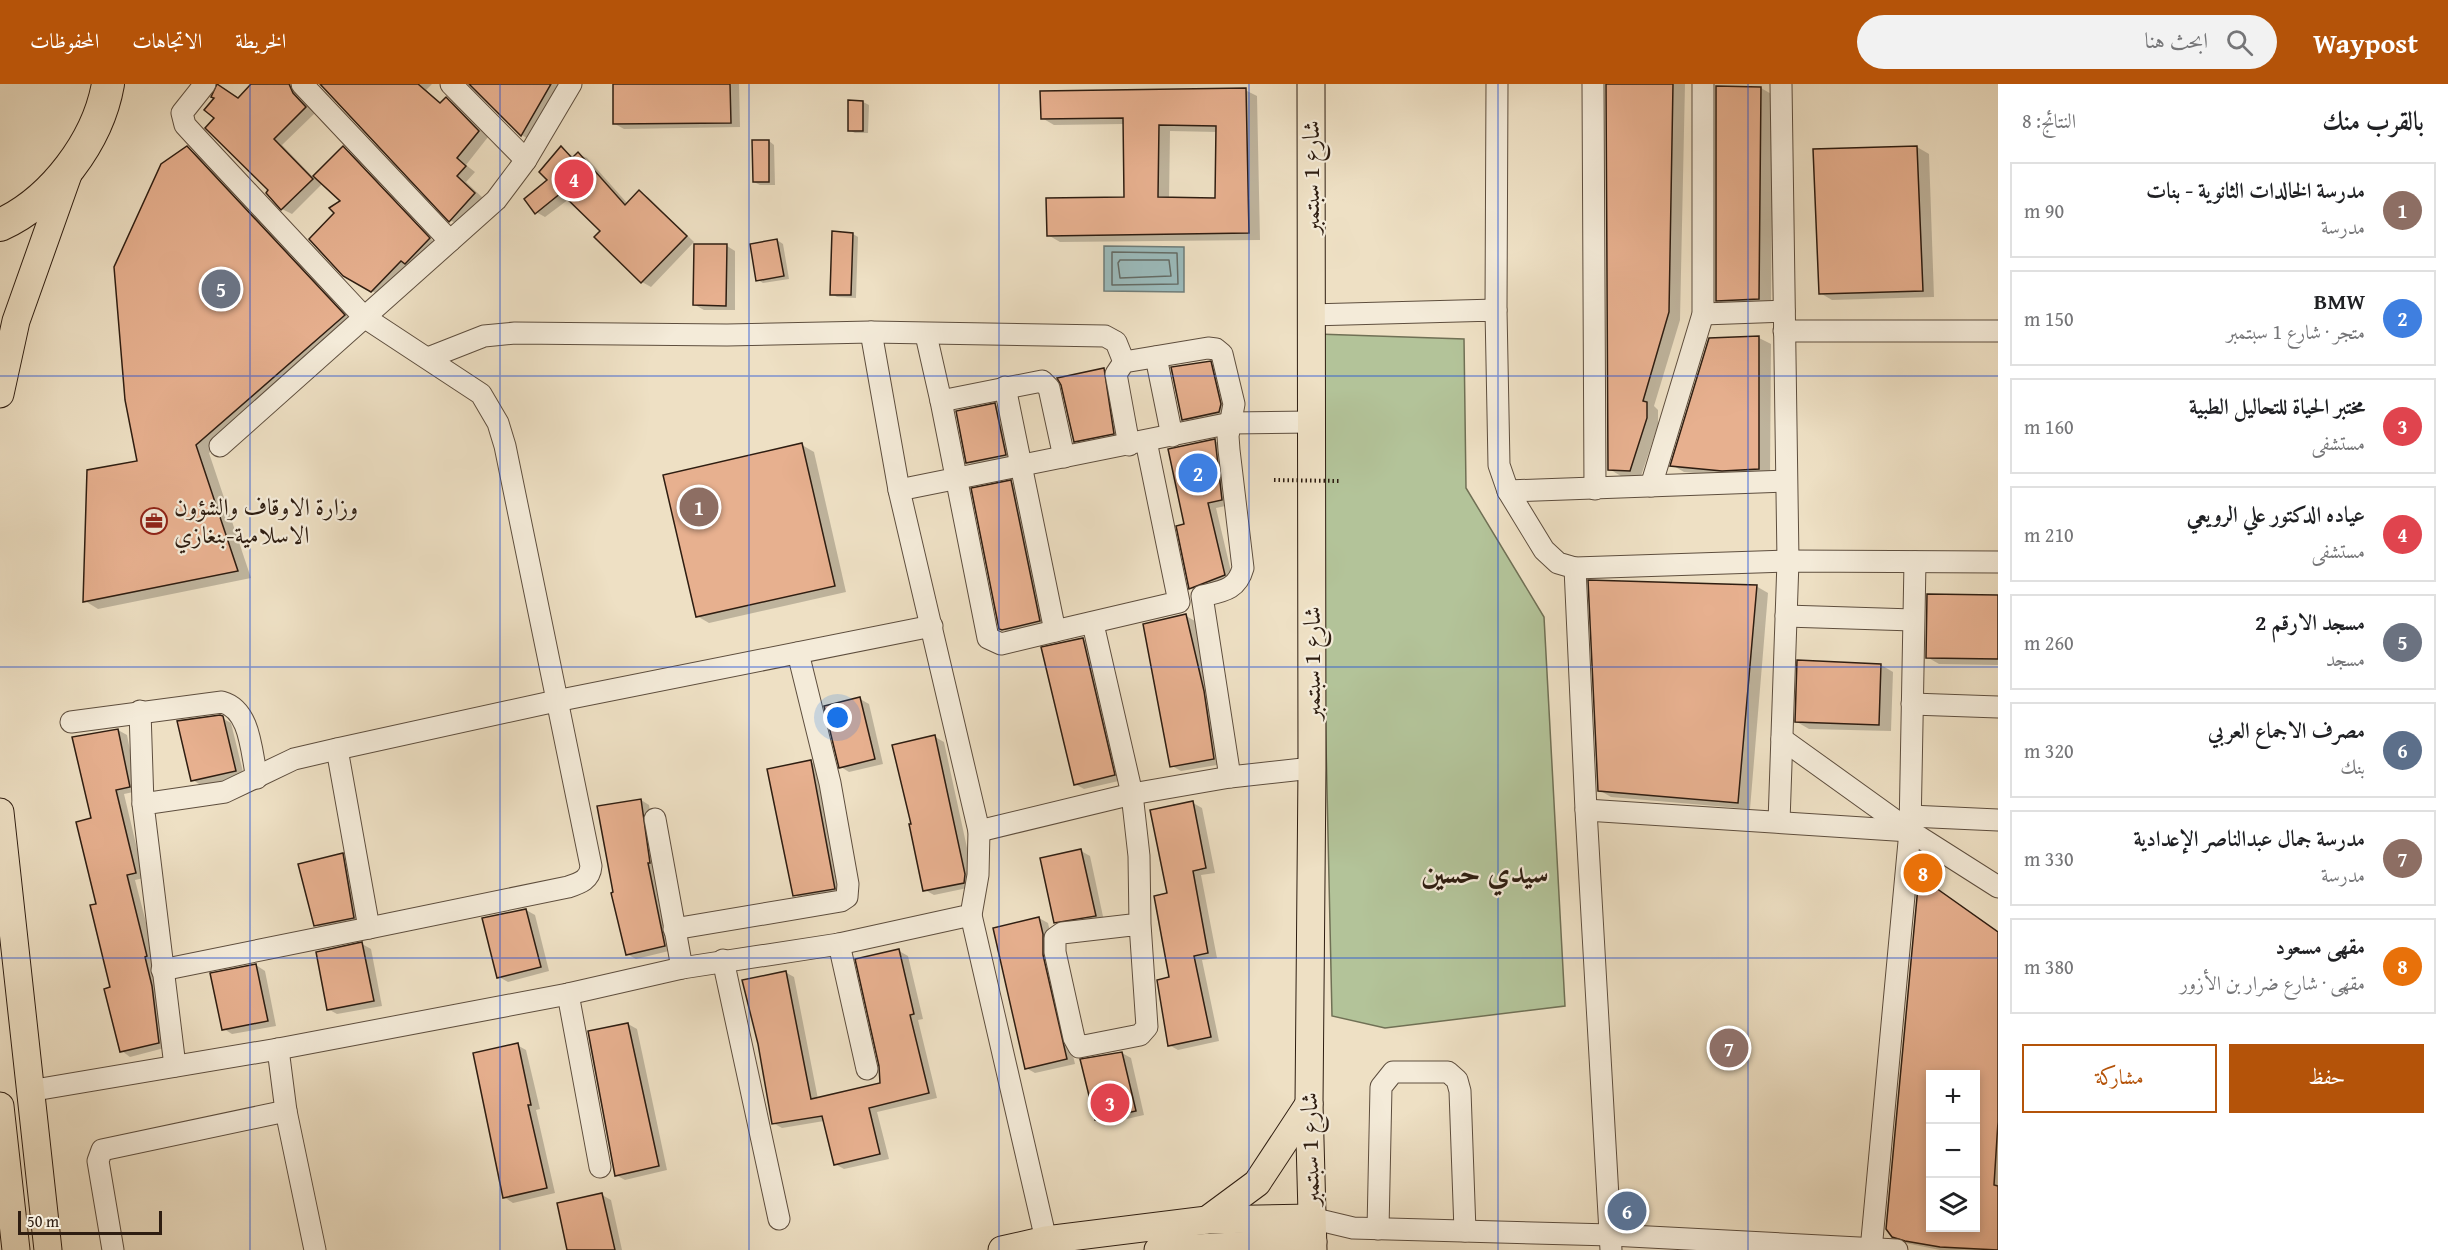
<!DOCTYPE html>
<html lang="ar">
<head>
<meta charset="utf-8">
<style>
  :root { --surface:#fff; --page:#f2f2f2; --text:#202124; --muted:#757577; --line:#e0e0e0; --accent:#b45309 }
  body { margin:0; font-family:"Gentium Book Plus",Amiri,serif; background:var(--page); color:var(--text); direction:rtl }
  .controls { position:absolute; right:18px; bottom:18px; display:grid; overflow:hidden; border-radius:0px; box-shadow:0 3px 9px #0003 }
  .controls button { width:54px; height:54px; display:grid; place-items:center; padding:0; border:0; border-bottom:2px solid var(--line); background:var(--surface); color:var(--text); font:30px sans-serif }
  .scale { position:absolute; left:18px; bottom:15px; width:144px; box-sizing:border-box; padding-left:6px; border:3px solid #2e1d11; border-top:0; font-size:16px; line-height:21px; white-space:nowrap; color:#2e1d11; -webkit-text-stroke:4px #f4ebd9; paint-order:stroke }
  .you { position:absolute; left:838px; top:634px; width:21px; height:21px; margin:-15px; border:4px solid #fff; border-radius:50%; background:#1a73e8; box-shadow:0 0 0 9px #1a73e833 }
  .badge { display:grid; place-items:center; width:39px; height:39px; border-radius:50%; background:var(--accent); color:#fff; font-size:20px; font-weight:700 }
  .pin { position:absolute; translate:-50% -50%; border:3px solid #fff; box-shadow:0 2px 6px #0006 }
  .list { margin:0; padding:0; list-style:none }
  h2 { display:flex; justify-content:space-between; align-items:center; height:78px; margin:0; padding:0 24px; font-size:26px }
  h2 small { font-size:20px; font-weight:400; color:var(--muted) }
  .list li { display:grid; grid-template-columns:39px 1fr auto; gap:18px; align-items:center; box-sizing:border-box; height:96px; margin:0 12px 12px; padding:0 12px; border:2px solid var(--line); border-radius:0px }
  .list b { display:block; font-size:22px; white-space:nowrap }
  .list p { margin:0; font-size:20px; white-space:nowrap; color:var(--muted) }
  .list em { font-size:20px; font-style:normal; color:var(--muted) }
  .actions { display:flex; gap:12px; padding:18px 24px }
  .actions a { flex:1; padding:14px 0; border:2px solid var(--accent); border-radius:0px; text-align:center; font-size:21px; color:var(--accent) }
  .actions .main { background:var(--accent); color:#fff }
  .icon { flex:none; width:33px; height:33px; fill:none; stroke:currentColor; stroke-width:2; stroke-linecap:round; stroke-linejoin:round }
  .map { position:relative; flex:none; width:1998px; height:1166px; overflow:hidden; direction:ltr }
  header { display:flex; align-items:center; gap:36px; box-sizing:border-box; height:84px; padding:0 30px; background:var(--accent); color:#fff }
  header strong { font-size:28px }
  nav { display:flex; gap:33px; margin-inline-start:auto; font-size:21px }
  .search { width:420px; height:54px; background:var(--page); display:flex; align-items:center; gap:15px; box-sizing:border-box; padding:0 21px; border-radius:33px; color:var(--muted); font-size:22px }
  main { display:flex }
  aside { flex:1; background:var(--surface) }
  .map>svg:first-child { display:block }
  .green { fill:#b3c399; stroke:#707055; stroke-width:1.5 }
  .water { fill:#9bbbbc; stroke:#6f7c78; stroke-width:1.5 }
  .shadow { fill:#0003; fill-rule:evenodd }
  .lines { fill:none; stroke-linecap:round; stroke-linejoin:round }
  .shore { stroke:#646c66; stroke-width:1.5 }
  .building { fill:#e7b08f; stroke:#2e1d11; stroke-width:1.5; fill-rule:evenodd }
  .minor-casing { stroke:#5e4e3e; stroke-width:23 }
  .major-casing { stroke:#2e1d11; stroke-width:29 }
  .highway-casing { stroke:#2e1d11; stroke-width:34 }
  .minor { stroke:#f4ebd9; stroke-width:21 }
  .major { stroke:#eee0c4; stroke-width:27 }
  .highway { stroke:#eee0c4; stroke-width:32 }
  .path-bridge { stroke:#2e1d11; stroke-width:4; stroke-dasharray:1.5 3; stroke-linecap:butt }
  .grid { fill:none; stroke:#1d4ed8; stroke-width:1.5; stroke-opacity:0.55 }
  .labels { text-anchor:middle; stroke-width:4.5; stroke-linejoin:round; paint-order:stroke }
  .street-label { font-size:24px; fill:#2e1d11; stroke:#f4ebd9 }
  .poi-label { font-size:24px; fill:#2e1d11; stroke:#f4ebd9; text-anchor:start }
  .district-label { font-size:30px; font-weight:bold; fill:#2e1d11; stroke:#f4ebd9 }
</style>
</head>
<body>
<header>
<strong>Waypost</strong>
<div class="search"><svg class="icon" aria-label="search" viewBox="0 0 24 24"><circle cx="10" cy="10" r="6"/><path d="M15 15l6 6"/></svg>ابحث هنا</div>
<nav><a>الخريطة</a><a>الاتجاهات</a><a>المحفوظات</a></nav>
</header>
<main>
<aside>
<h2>بالقرب منك<small>النتائج: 8</small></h2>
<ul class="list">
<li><span class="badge" style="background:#8d6e63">1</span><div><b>مدرسة الخالدات الثانوية - بنات</b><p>مدرسة</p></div><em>90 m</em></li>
<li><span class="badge" style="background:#3f7fe0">2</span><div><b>BMW</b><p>متجر · شارع 1 سبتمبر</p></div><em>150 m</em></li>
<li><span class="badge" style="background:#e0444e">3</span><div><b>مختبر الحياة للتحاليل الطبية</b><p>مستشفى</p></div><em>160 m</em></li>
<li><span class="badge" style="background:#e0444e">4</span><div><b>عياده الدكتور علي الرويعي</b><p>مستشفى</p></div><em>210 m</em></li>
<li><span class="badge" style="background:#6b7280">5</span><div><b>مسجد الارقم 2</b><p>مسجد</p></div><em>260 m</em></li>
<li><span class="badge" style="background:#5c6f8a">6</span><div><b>مصرف الاجماع العربي</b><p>بنك</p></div><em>320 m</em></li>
<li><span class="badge" style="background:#8d6e63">7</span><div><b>مدرسة جمال عبدالناصر الإعدادية</b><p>مدرسة</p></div><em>330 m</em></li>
<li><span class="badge" style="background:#e8710a">8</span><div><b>مقهى مسعود</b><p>مقهى · شارع ضرار بن الأزور</p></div><em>380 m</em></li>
</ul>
<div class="actions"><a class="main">حفظ</a><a>مشاركة</a></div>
</aside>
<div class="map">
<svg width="1998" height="1166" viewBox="0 0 1998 1166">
  <rect width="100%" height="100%" fill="#eee0c4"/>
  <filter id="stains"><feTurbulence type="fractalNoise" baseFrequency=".00333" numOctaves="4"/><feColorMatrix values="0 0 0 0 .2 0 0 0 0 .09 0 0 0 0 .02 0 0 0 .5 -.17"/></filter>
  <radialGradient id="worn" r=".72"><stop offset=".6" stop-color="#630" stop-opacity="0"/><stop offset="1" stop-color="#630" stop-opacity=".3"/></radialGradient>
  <polygon class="green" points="1317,250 1464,255 1466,404 1544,533 1565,922 1385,944 1332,932"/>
  <polygon class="water" points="1104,162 1184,163 1184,208 1104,207"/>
  <g class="shadow">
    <polygon points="253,0 301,0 299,9 315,29 282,61 314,94 343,64 349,67 435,159 412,183 408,180 379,211 344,191 336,129 342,118 323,99 292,130 282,125 216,34 206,26 224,4 239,14"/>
    <polygon points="322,0 432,0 426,6 441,19 446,14 455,20 488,53 466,81 475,88 466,98 484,115 460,142 450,136"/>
    <polygon points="471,0 563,0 531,57 522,51"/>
    <polygon points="615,0 739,0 740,43 624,45 615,40"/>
    <polygon points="1607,0 1685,0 1680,236 1654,322 1658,326 1658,341 1641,392 1621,392 1609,385"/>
    <polygon points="1761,4 1773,11 1771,221 1729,223 1717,216"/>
    <path d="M 1245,6 L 1257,12 L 1260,156 L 1060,158 L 1048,151 L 1126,114 L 1124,40 L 1054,41 L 1042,34 ZM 1170,47 L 1217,48 L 1216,115 L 1169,115 Z"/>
    <polygon points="863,18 869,21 868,49 855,49 849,46"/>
    <polygon points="769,57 774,61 775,101 760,101 754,98"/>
    <polygon points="1917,63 1929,70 1934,213 1832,216 1820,209"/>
    <polygon points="187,64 201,72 357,239 209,369 251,494 98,525 85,517 138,378"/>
    <polygon points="561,64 575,74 578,70 587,74 628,120 639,108 648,113 694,158 651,203 642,198 596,153 602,147 569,115 545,133 536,128"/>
    <polygon points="853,150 858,153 856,214 837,213 832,210"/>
    <polygon points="777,156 783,160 789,195 763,199 758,196"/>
    <polygon points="727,162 735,167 735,226 704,226 695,221"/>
    <polygon points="1759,254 1771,260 1770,391 1735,393 1684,388 1672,381"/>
    <polygon points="1210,279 1219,284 1228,333 1192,340 1183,335"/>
    <polygon points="1104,286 1113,291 1122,354 1084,362 1075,357"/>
    <polygon points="995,321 1004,326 1014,376 977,384 968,378"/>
    <polygon points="1215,357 1224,362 1230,421 1216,424 1233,496 1199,509 1191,504 1186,441"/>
    <polygon points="802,361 814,368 846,508 709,539 697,532"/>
    <polygon points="1011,398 1020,403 1048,542 1009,549 1001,544"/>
    <polygon points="1756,502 1768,509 1750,725 1611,713 1599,706"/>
    <polygon points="1998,513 1998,581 1939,580 1927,573"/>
    <polygon points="1186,532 1195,537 1212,613 1223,680 1181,687 1172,682"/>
    <polygon points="1083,555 1092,560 1123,696 1084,705 1075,700"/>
    <polygon points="1799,578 1881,581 1893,588 1891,647 1809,645 1797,638"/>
    <polygon points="860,615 869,620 883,680 849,688 841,683"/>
    <polygon points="220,633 231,639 244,692 202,702 193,696"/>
    <polygon points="118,646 127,651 138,707 124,710 144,794 135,796 156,877 168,963 130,973 122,967 98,821 93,735"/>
    <polygon points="935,653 944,658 974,796 972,803 934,811 925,806"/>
    <polygon points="811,678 820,683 843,810 804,816 795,811"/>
    <polygon points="641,716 649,721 673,866 636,875 627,870"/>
    <polygon points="1193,719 1202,724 1215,789 1201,791 1217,874 1202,876 1219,957 1178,966 1169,961 1169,811"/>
    <polygon points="1081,767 1090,772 1104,837 1064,843 1055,838"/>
    <polygon points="342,770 351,775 362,839 324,846 315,841"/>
    <path d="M 1920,794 L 1998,848 L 1998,1166 L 1940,1166 L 1905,1159 L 1893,1152 ZM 1930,990 L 1976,990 L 1976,1144 L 1930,1144 Z"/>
    <polygon points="526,826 535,831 549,887 508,898 499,893"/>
    <polygon points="1039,834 1048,839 1052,856 1051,877 1075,980 1035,989 1026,984"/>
    <polygon points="362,860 371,865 382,922 337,930 328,925"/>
    <polygon points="899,867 908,872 923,935 918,936 937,1014 877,1028 889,1075 844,1085 835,1080 824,1037 782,1044 773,1039 785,888 794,893 818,1015 882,1000"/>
    <polygon points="256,881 265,887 276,942 232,950 224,945"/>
    <polygon points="628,940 637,945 667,1086 625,1096 616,1091"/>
    <polygon points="517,961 526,966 540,1025 536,1026 555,1109 513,1119 504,1113"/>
    <polygon points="1122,969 1131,974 1144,1031 1105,1040 1096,1035"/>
    <polygon points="602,1111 611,1116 622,1166 569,1166"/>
  </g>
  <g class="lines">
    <g class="shore">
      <polygon points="1112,168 1177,169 1178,200 1112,201"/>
      <polygon points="1120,176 1169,176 1171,192 1120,194 1118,179"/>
    </g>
  </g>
  <g class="building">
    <polygon points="217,0 238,14 251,0 289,0 293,9 306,23 274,55 313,95 281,126 266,109 268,106 205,44 214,34 204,26 214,14 211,13"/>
    <polygon points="320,0 418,0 440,19 446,13 479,47 457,74 466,82 457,92 475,109 449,138"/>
    <polygon points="469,0 551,0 521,52"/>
    <polygon points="613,0 730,0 731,39 613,40"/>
    <polygon points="1606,0 1673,0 1669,228 1643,317 1647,318 1647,334 1630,387 1608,386"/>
    <polygon points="1716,2 1761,3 1759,215 1716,217"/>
    <path d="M 1246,4 L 1249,149 L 1047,152 L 1046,114 L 1124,113 L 1123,34 L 1041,35 L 1040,7 ZM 1159,41 L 1216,42 L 1215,114 L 1158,113 Z"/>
    <polygon points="848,16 863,17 863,47 848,47"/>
    <polygon points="752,56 769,56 769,98 753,98"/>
    <polygon points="187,62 345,231 196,361 238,487 83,518 87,386 137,377 125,316 114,183 161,80"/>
    <polygon points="343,62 430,154 405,180 401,177 371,208 343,192 309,155 334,129 329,124 340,117 313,92"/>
    <polygon points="561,62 572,74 578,68 625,121 639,106 687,152 641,199 594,153 600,147 561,109 535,130 524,115 547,96 539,88"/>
    <polygon points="1917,62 1923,207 1819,210 1813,65"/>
    <polygon points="832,147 853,149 851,211 830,211"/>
    <polygon points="777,155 784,192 756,197 750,160"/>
    <polygon points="694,160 727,160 726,222 693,221"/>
    <polygon points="1759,252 1759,385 1722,387 1670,382 1709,254"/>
    <polygon points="1211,277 1221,320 1219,328 1182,336 1171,283"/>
    <polygon points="1104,284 1114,350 1074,358 1061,301 1057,294"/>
    <polygon points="995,319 1006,371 966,379 956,327"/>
    <polygon points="1215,355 1222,416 1208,419 1225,491 1189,505 1176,442 1184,440 1168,365"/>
    <polygon points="802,359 835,502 696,533 663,391"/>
    <polygon points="1011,396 1040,537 1002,546 999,545 971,404"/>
    <polygon points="1588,496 1757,501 1738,719 1598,707"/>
    <polygon points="1927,510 1998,511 1998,575 1926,574"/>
    <polygon points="1186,530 1204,607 1214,675 1170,683 1143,540"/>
    <polygon points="1083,554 1115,691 1074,701 1041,563"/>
    <polygon points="1797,576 1881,580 1879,641 1795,638"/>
    <polygon points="860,613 875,675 839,684 824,622"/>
    <polygon points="220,631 223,632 236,687 191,697 177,637"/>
    <polygon points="118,645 130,703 116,706 136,789 127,791 147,872 145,873 152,902 159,959 120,968 104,905 110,903 90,821 96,820 76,738 91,734 72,653"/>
    <polygon points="935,651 965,790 964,799 923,807 909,740 911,740 892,661"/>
    <polygon points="811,676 835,805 793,812 767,685"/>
    <polygon points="641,715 650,779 648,779 665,862 626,871 611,809 613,808 597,722"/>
    <polygon points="1193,717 1206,784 1193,787 1208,869 1194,872 1211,953 1168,962 1157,896 1169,893 1154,812 1167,809 1150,726"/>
    <polygon points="1081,765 1096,832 1054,839 1040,774"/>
    <polygon points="343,769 354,834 314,842 298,780"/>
    <path d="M 1919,792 L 1998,848 L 1998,1038 L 1994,1101 L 1998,1102 L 1998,1166 L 1940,1163 L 1905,1157 L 1892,1153 L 1886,1145 ZM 1930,990 L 1976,990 L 1976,1143 L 1930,1143 Z"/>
    <polygon points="526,825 541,883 497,894 482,834"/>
    <polygon points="1039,833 1043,850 1043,871 1067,975 1025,985 993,844"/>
    <polygon points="362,858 374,917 327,926 316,868"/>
    <polygon points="899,865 914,930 910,931 929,1009 869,1024 880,1070 834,1081 822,1032 772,1040 758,960 742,896 786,887 811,1015 880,999 879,982 855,875"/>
    <polygon points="256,880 268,937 222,946 210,889"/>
    <polygon points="628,939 659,1082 615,1092 588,947"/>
    <polygon points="518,959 531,1021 528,1021 547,1104 503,1114 473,969"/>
    <polygon points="1122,968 1136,1027 1095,1036 1080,975"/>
    <polygon points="602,1109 615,1166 567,1166 557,1119"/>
  </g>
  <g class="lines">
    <defs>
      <g id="minor">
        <path d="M 205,0 L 182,29 L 185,41 L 196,53 L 364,233 L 481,310 L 498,339 L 505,362 L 591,782 C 590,796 580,799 568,803 L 369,844"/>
        <polyline points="302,0 450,157"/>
        <polyline points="451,0 526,76"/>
        <polyline points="1593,0 1595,405"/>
        <polyline points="1496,226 1497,0"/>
        <polyline points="1703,230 1784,227"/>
        <polyline points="1310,231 1496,226 1499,381 1508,407 1544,466 1558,479 1575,484 1586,726 1611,1166"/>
        <polyline points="1784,247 1998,247"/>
        <polyline points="871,248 899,406"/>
        <polyline points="926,251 941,317 988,554 1001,560 1055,547"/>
        <polyline points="1156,273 1172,352"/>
        <polyline points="428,274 484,252 515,249 727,251 871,248 1105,252 1116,258 1124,278"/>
        <polyline points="1005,303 1055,547 1179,518 1146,357"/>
        <polyline points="941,317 1042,297 1049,304 1064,373"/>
        <path d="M 1129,361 L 1116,290 L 1124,278 L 1208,264 L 1216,265 L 1222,270 L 1234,320 L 1228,352 L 1229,366 L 1243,484 C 1237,506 1223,507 1202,512 L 1230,693"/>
        <polyline points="220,362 496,116 526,76 571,0"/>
        <polyline points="1651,402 1703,230 1703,0"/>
        <polyline points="1508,407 1785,397"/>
        <polyline points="1575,484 1788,477 1998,478"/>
        <polyline points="1786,532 1913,536"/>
        <polyline points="1093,540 1132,710 1139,772 1140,840 1147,943 1140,951 1079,963 1074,954 1055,868 1055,854 1062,849 1140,840"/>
        <polyline points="1912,620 1998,623"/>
        <polyline points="140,627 143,720"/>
        <path d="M 71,638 L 222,618 C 251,626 251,668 257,694"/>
        <polyline points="1782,655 1910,747 1998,803"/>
        <polyline points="1586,726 1910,747"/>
        <polyline points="1910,732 1998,736"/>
        <polyline points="655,735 682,884"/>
        <polyline points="1779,738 1788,477 1781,0"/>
        <polyline points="979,747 1132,710 1230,693 1312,684"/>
        <polyline points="971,831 1046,1156"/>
        <polyline points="674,845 841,817 847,813 848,800 830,699 798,569"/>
        <polyline points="839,860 867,985"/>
        <polyline points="723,876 779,1135"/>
        <polyline points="162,886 369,844 337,665"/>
        <polyline points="568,910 600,1083"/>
        <polyline points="278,965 286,1027 315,1166"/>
        <polyline points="175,982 143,720 225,708 294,675 337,665 556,617 932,542"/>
        <polyline points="29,1007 278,965 568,910 682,884 839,860 971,831 978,791 979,747 899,406 1231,339 1311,338"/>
        <polyline points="1311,1134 1353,1144 1611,1151 1897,1166"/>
        <polyline points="1378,1145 1381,1003 1393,988 1448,988 1457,996 1460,1007 1465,1147"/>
        <polyline points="113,1166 98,1077 102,1066 286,1027"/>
        <polyline points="1871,1166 1910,747 1915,478"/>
      </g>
      <g id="major">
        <polyline points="1311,0 1312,684 1309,1020 1313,1166"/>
        <polyline points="0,310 16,237 70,85"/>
        <polyline points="0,728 48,1166"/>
        <polyline points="0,1022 16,1166"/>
        <polyline points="1207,1136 1257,1099 1309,1020"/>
        <polyline points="1002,1166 1046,1156 1207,1136 1311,1134"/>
        <polyline points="1158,1166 1313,1158"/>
      </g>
      <path id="highway" d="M 0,141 C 53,117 98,57 108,0"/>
    </defs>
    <use href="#minor" class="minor-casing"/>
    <use href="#major" class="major-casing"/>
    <use href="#highway" class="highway-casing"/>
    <use href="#minor" class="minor"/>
    <use href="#major" class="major"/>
    <use href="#highway" class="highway"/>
    <polyline class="path-bridge" points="1274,396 1339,397"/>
  </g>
  <path class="grid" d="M 250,0 L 250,1166M 500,0 L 500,1166M 749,0 L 749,1166M 999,0 L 999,1166M 1249,0 L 1249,1166M 1498,0 L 1498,1166M 1748,0 L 1748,1166M 0,292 L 1998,292M 0,583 L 1998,583M 0,874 L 1998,874"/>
  <defs>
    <symbol id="office-ring" viewBox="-11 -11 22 22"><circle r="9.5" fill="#f4ebd9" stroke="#8f2418" stroke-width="1.5"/><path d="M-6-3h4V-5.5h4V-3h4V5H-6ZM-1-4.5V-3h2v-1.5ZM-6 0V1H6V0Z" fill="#8f2418"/></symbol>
  </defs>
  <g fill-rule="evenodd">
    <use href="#office-ring" x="139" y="422" width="30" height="30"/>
  </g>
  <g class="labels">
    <g class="street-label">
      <text transform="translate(1311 93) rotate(-90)" y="8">شارع 1 سبتمبر</text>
      <text transform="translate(1312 579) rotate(-90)" y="8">شارع 1 سبتمبر</text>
      <text transform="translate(1310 1065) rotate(-91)" y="8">شارع 1 سبتمبر</text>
    </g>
    <g class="poi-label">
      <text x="174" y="431">وزارة الاوقاف والشؤون<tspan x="174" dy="28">الاسلامية-بنغازي</tspan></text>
    </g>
    <g class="district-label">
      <text x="1485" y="799">سيدي حسين</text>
    </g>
  </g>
  <rect width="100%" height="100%" filter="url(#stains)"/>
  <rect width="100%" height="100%" fill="url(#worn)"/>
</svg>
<div class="controls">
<button>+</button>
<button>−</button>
<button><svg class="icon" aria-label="layers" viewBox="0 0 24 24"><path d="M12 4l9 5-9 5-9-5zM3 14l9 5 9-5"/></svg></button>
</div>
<div class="scale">50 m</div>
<div class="you"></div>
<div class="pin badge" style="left:699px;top:423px;background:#8d6e63">1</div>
<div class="pin badge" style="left:1198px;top:389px;background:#3f7fe0">2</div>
<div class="pin badge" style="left:1110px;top:1019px;background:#e0444e">3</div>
<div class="pin badge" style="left:574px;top:95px;background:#e0444e">4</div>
<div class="pin badge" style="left:221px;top:205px;background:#6b7280">5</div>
<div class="pin badge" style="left:1627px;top:1127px;background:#5c6f8a">6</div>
<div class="pin badge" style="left:1729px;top:964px;background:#8d6e63">7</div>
<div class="pin badge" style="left:1923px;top:789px;background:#e8710a">8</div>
</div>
</main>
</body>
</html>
